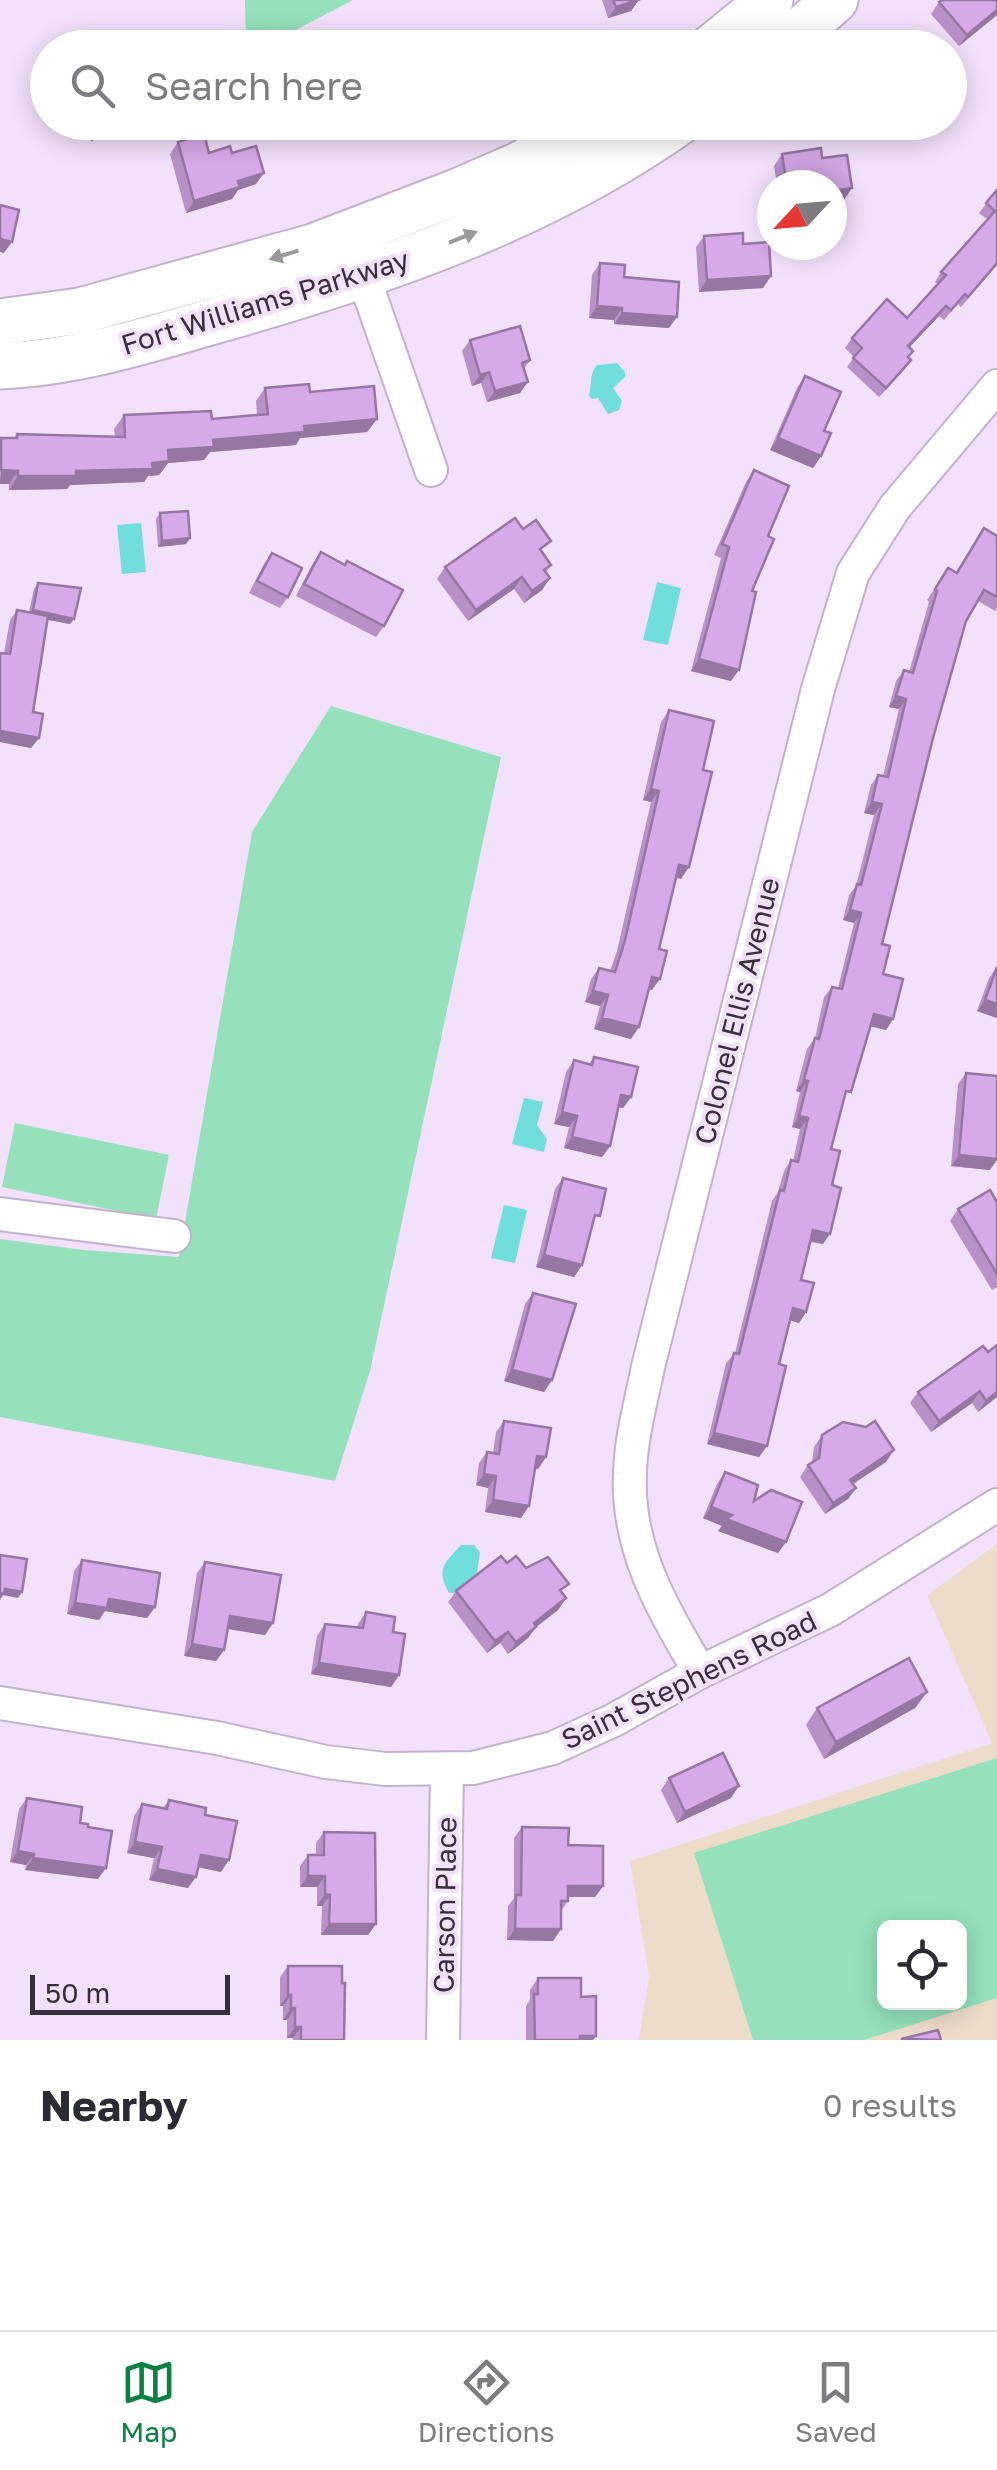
<!DOCTYPE html>
<html lang="en">
<head>
<meta charset="utf-8">
<style>
  :root { --surface:#fff; --page:#f2f2f3; --text:#2b2b33; --muted:#7c7c81; --line:#e1e1e2; --accent:#0b8043 }
  body { margin:0; font-family:"Golos Text",sans-serif; background:var(--page); color:var(--text) }
  .controls { position:absolute; right:30px; bottom:30px; display:grid; overflow:hidden; border-radius:15px; box-shadow:0 5px 25px #0003 }
  .controls button { width:90px; height:90px; display:grid; place-items:center; padding:0; border:0; border-bottom:2px solid var(--line); background:var(--surface); color:var(--text); font:50px sans-serif }
  .compass { position:absolute; left:757px; top:170px; width:90px; height:90px; border-radius:50%; background:var(--surface); box-shadow:0 5px 25px #0003; rotate:244deg }
  .scale { position:absolute; left:30px; bottom:25px; width:200px; box-sizing:border-box; padding-left:10px; border:5px solid #37303a; border-top:0; font-size:28px; line-height:35px; white-space:nowrap; color:#37303a; -webkit-text-stroke:8px #f3e1fb; paint-order:stroke }
  .list { margin:0; padding:0; list-style:none }
  h2 { display:flex; justify-content:space-between; align-items:center; height:130px; margin:0; padding:0 40px; font-size:42px }
  h2 small { font-size:32px; font-weight:400; color:var(--muted) }
  .icon { flex:none; width:55px; height:55px; fill:none; stroke:currentColor; stroke-width:2; stroke-linecap:round; stroke-linejoin:round }
  .map { position:relative; flex:none; width:997px; height:2040px; overflow:hidden }
  .search { position:absolute; background:var(--surface); box-shadow:0 5px 25px #0003; left:30px; right:30px; top:30px; height:110px; display:flex; align-items:center; gap:25px; box-sizing:border-box; padding:0 35px; border-radius:55px; color:var(--muted); font-size:38px }
  .sheet { height:290px; background:var(--surface) }
  nav { display:flex; justify-content:space-around; align-items:center; box-sizing:border-box; height:140px; border-top:2px solid var(--line); background:var(--surface); font-size:28px; color:var(--muted) }
  nav a { display:grid; justify-items:center; gap:5px }
  nav .on { color:var(--accent) }
  .map>svg:first-child { display:block }
  .education { fill:#eddcca; fill-rule:evenodd }
  .green { fill:#94e1bb; fill-rule:evenodd }
  .water { fill:#71dede }
  .lines { fill:none; stroke-linecap:round; stroke-linejoin:round }
  .street-casing { stroke:#c3b2cb; stroke-width:36 }
  .secondary-casing { stroke:#c3b2cb; stroke-width:49 }
  .street { stroke:#fff; stroke-width:32 }
  .secondary { stroke:#fff; stroke-width:45 }
  .wall { fill:#b891c8 }
  .shaded-wall { fill:#9676a3 }
  .building { fill:#d6a9e9; stroke:#9676a3; stroke-width:2.5 }
  .oneway { fill:#9b989c }
  .labels { text-anchor:middle; stroke-width:8; stroke-linejoin:round; paint-order:stroke }
  .street-label { font-size:28px; fill:#37303a; stroke:#f3e1fb }
</style>
</head>
<body>
<div class="map">
<svg width="997" height="2040" viewBox="0 0 997 2040">
  <rect width="100%" height="100%" fill="#f3e1fb"/>
  <path class="education" d="M 997,1544 L 997,2040 L 639,2040 L 649,1977 L 630,1861 L 992,1743 L 927,1595 ZM 884,1928 L 960,1928 L 960,2002 L 884,2002 Z"/>
  <g class="green">
    <polygon points="245,0 353,0 263,47 246,48"/>
    <polygon points="331,706 501,757 370,1371 335,1481 0,1417 0,1239 84,1250 179,1257 252,832"/>
    <polygon points="15,1123 169,1155 156,1219 2,1187"/>
    <path d="M 997,1758 L 997,1998 L 864,2040 L 753,2040 L 694,1853 ZM 884,1928 L 960,1928 L 960,2002 L 884,2002 Z"/>
  </g>
  <g class="water">
    <path d="M 617,363 L 625,372 L 625,377 L 613,388 L 622,401 L 619,410 L 608,414 L 598,398 L 592,399 L 589,396 C 592,386 589,373 597,365 Z"/>
    <polygon points="141,523 146,572 122,574 117,525"/>
    <polygon points="657,582 681,588 668,645 643,640"/>
    <polygon points="524,1098 543,1102 537,1125 547,1139 544,1152 512,1144"/>
    <polygon points="504,1205 527,1210 515,1263 491,1258"/>
    <path d="M 461,1545 L 474,1545 L 480,1552 L 477,1573 L 454,1593 L 449,1593 C 436,1568 444,1564 461,1545 Z"/>
  </g>
  <g class="lines">
    <defs>
      <g id="street">
        <polyline points="357,258 431,470"/>
        <polyline points="0,1214 174,1236"/>
        <path d="M 700,1672 C 663,1611 626,1547 630,1473 C 631,1437 641,1402 648,1367 L 818,689 L 853,573 L 895,507 L 997,386"/>
        <polyline points="0,1703 217,1738 326,1762 385,1769 473,1768 553,1748 614,1720 700,1672 830,1610 997,1505"/>
        <polyline points="443,2040 447,1769"/>
      </g>
      <g id="secondary">
        <polyline points="711,48 770,0"/>
        <polyline points="781,48 835,0"/>
        <polyline points="0,322 80,311 313,247 457,192 517,166 599,122"/>
        <path d="M 0,366 C 77,363 151,339 224,318 C 382,273 543,218 679,122"/>
      </g>
    </defs>
    <use href="#street" class="street-casing"/>
    <use href="#secondary" class="secondary-casing"/>
    <use href="#street" class="street"/>
    <use href="#secondary" class="secondary"/>
  </g>
  <g class="wall">
    <polygon points="602,0 641,0 638,1 631,11 608,18"/>
    <polygon points="997,0 997,15 959,46 931,14 939,2"/>
    <polygon points="73,122 121,122 115,129 111,124 92,142"/>
    <polygon points="392,122 434,122 399,138"/>
    <polygon points="864,122 899,122 880,140"/>
    <polygon points="178,142 209,153 232,153 264,173 256,184 238,190 232,199 186,213 170,154"/>
    <polygon points="782,154 822,158 844,200 832,201 832,185 777,185 774,166"/>
    <polygon points="997,190 997,265 961,307 958,304 944,320 939,316 909,348 908,357 911,360 879,397 847,367 854,357 845,348 852,338 907,318 938,284 935,282 941,272 988,220 979,213"/>
    <polygon points="704,236 743,244 771,276 763,288 699,292 696,247"/>
    <polygon points="600,263 624,277 669,328 614,324 614,320 589,318 592,275"/>
    <polygon points="470,340 530,360 524,369 520,393 487,402 481,383 472,386 462,351"/>
    <polygon points="805,376 824,431 821,456 813,468 770,450 797,388"/>
    <polygon points="265,388 310,392 377,419 367,432 300,438 296,445 210,452 204,460 168,463 159,475 148,476 144,482 70,485 67,489 9,490 9,484 0,484 1,438 14,438 17,434 115,436 114,429 124,415 212,419 257,415 256,401"/>
    <polygon points="754,470 768,536 752,591 731,681 691,671 721,558 714,555 746,482"/>
    <polygon points="160,513 190,538 186,544 158,547 156,519"/>
    <polygon points="984,528 997,536 997,608 995,611 978,601 966,621 933,738 882,944 883,974 893,1019 886,1030 870,1026 843,1103 831,1149 832,1185 823,1244 810,1242 801,1280 806,1312 799,1323 790,1320 779,1364 767,1446 759,1457 707,1444 726,1363 735,1353 772,1201 778,1192 784,1171 791,1160 793,1161 800,1129 792,1127 800,1092 796,1091 807,1049 815,1038 824,997 832,987 838,988 854,923 843,920 849,895 856,886 874,815 864,813 871,785 878,775 883,776 899,709 889,707 896,681 904,670 909,672 929,602 927,600 948,568 956,572"/>
    <polygon points="523,529 551,565 546,572 550,578 542,590 524,603 514,589 468,621 437,579 445,567"/>
    <polygon points="321,552 345,564 384,626 376,637 296,596 313,563"/>
    <polygon points="272,553 288,597 280,608 249,593 264,564"/>
    <polygon points="38,583 70,624 48,620 33,712 39,738 31,748 0,742 0,652 4,653 10,620 17,610 29,612 34,589"/>
    <polygon points="669,710 681,879 676,877 659,949 652,990 649,989 631,1039 594,1029 600,1006 585,1002 591,979 599,968 610,971 617,951 651,802 643,800 661,722"/>
    <polygon points="997,967 997,1018 977,1011 989,978"/>
    <polygon points="594,1057 631,1097 623,1108 618,1107 610,1146 602,1157 564,1148 569,1127 554,1124 566,1072 574,1060 589,1064"/>
    <polygon points="966,1073 990,1170 951,1166 958,1084"/>
    <polygon points="563,1178 592,1228 582,1265 574,1277 536,1267 555,1189"/>
    <polygon points="997,1202 997,1287 992,1290 950,1221 958,1209"/>
    <polygon points="533,1293 552,1380 544,1392 504,1381 525,1304"/>
    <polygon points="997,1345 997,1397 978,1412 972,1403 931,1432 910,1403 918,1392 988,1352"/>
    <polygon points="504,1421 546,1457 538,1469 535,1468 529,1506 521,1518 485,1512 488,1488 476,1485 479,1463 487,1452 493,1453 496,1432"/>
    <polygon points="822,1435 886,1462 853,1484 856,1488 848,1499 825,1514 800,1477 808,1465 812,1462 814,1447"/>
    <polygon points="725,1472 754,1501 786,1542 778,1553 718,1531 722,1526 703,1518 717,1484"/>
    <polygon points="82,1560 155,1607 147,1618 105,1611 99,1620 67,1614 74,1571"/>
    <polygon points="205,1562 273,1623 265,1635 228,1629 224,1650 216,1661 184,1656 197,1573"/>
    <polygon points="507,1563 526,1568 562,1593 566,1598 558,1610 536,1627 528,1638 508,1654 500,1643 487,1653 448,1602 456,1591"/>
    <polygon points="366,1612 393,1632 399,1675 391,1687 311,1674 317,1636 325,1624 357,1627 358,1624"/>
    <polygon points="927,1692 915,1708 824,1759 806,1725 817,1708"/>
    <polygon points="669,1778 731,1798 677,1823 661,1790"/>
    <polygon points="27,1798 80,1823 98,1879 25,1870 26,1865 10,1862 19,1809"/>
    <polygon points="169,1800 205,1815 221,1872 198,1867 188,1888 149,1880 154,1858 127,1853 134,1816 142,1804 163,1808"/>
    <polygon points="522,1827 568,1845 603,1886 595,1897 568,1897 568,1901 561,1911 561,1929 553,1941 507,1940 508,1906 514,1898 514,1838"/>
    <polygon points="324,1832 376,1924 368,1935 321,1935 322,1906 317,1906 317,1887 300,1887 300,1866 308,1855 316,1855 316,1843"/>
    <polygon points="288,1966 342,1983 344,2040 293,2040 293,2038 287,2038 287,2020 283,2020 283,2006 280,2006 280,1977"/>
    <polygon points="538,1978 581,1997 593,2040 526,2040 526,2006 530,2000 530,1990"/>
  </g>
  <g class="shaded-wall">
    <polygon points="631,0 641,0 638,1 631,11 608,18 616,7"/>
    <polygon points="997,10 997,15 959,46 967,35"/>
    <polygon points="108,122 112,122 92,142 100,131"/>
    <polygon points="415,122 434,122 399,138 407,126"/>
    <polygon points="894,122 899,122 880,140 888,128"/>
    <polygon points="264,173 256,184 238,190 232,199 186,213 194,201 238,181"/>
    <polygon points="852,188 844,200 832,201 832,191"/>
    <polygon points="0,239 12,242 4,253 0,252"/>
    <polygon points="771,276 763,288 699,292 707,280"/>
    <polygon points="597,306 622,308 614,320 589,318"/>
    <polygon points="946,306 939,316 901,356 908,346"/>
    <polygon points="622,313 677,317 669,328 614,324"/>
    <polygon points="911,360 904,370 879,397 886,388"/>
    <polygon points="489,372 481,383 472,386 480,375"/>
    <polygon points="528,382 520,393 487,402 495,391"/>
    <polygon points="377,419 367,432 300,438 296,445 210,452 204,460 168,463 159,475 148,476 144,482 70,485 67,489 9,490 18,476 152,463 168,450 213,440 304,426"/>
    <polygon points="778,438 821,456 813,468 770,450"/>
    <polygon points="1,470 18,471 9,484 0,484"/>
    <polygon points="190,538 186,544 158,547 162,541"/>
    <polygon points="522,577 514,589 468,621 476,610"/>
    <polygon points="550,578 542,590 524,603 532,591"/>
    <polygon points="33,610 74,619 70,624 29,616"/>
    <polygon points="699,659 739,670 731,681 691,671"/>
    <polygon points="896,696 906,699 899,709 889,707"/>
    <polygon points="0,731 39,738 31,748 0,742"/>
    <polygon points="651,789 659,791 651,802 643,800"/>
    <polygon points="872,802 882,804 874,815 864,813"/>
    <polygon points="679,865 689,867 681,879 671,876"/>
    <polygon points="850,910 861,913 854,923 843,920"/>
    <polygon points="652,977 660,979 652,990 644,988"/>
    <polygon points="593,991 608,995 600,1006 585,1002"/>
    <polygon points="985,1000 997,1004 997,1018 977,1011"/>
    <polygon points="874,1014 893,1019 886,1030 866,1025"/>
    <polygon points="602,1018 639,1027 631,1039 594,1029"/>
    <polygon points="804,1080 808,1081 800,1092 796,1091"/>
    <polygon points="621,1095 631,1097 623,1108 613,1106"/>
    <polygon points="562,1112 577,1116 569,1127 554,1124"/>
    <polygon points="799,1116 808,1118 800,1129 792,1127"/>
    <polygon points="572,1137 610,1146 602,1157 564,1148"/>
    <polygon points="959,1155 997,1159 997,1160 990,1170 951,1166"/>
    <polygon points="813,1230 830,1234 823,1244 806,1240"/>
    <polygon points="544,1255 582,1265 574,1277 536,1267"/>
    <polygon points="793,1308 806,1312 799,1323 785,1319"/>
    <polygon points="512,1370 552,1380 544,1392 504,1381"/>
    <polygon points="980,1391 972,1403 931,1432 939,1421"/>
    <polygon points="997,1392 997,1397 978,1412 986,1401"/>
    <polygon points="714,1433 767,1446 759,1457 707,1444"/>
    <polygon points="894,1450 886,1462 842,1491 850,1480"/>
    <polygon points="537,1456 546,1457 538,1469 529,1467"/>
    <polygon points="484,1474 496,1476 488,1488 476,1485"/>
    <polygon points="856,1488 848,1499 825,1514 833,1503"/>
    <polygon points="493,1500 529,1506 521,1518 485,1512"/>
    <polygon points="711,1507 732,1515 786,1542 778,1553 718,1531 722,1526 703,1518"/>
    <polygon points="5,1589 22,1592 18,1598 3,1595 0,1600 0,1593"/>
    <polygon points="566,1598 558,1610 536,1627 528,1638 508,1654 516,1642 534,1623"/>
    <polygon points="109,1599 155,1607 147,1618 105,1611 99,1620 67,1614 75,1603"/>
    <polygon points="230,1616 273,1623 265,1635 222,1628"/>
    <polygon points="508,1632 500,1643 487,1653 495,1641"/>
    <polygon points="192,1644 224,1650 216,1661 184,1656"/>
    <polygon points="319,1663 399,1675 391,1687 311,1674"/>
    <polygon points="927,1692 915,1708 824,1759 836,1742"/>
    <polygon points="739,1786 731,1798 677,1823 685,1812"/>
    <polygon points="135,1842 162,1847 154,1858 127,1853"/>
    <polygon points="18,1851 34,1854 26,1865 10,1862"/>
    <polygon points="201,1855 229,1860 221,1872 193,1866"/>
    <polygon points="33,1858 106,1868 98,1879 25,1870"/>
    <polygon points="157,1869 196,1877 188,1888 149,1880"/>
    <polygon points="308,1876 325,1876 317,1887 300,1887"/>
    <polygon points="568,1886 603,1886 595,1897 560,1897"/>
    <polygon points="325,1894 330,1895 322,1906 317,1906"/>
    <polygon points="329,1924 376,1924 368,1935 321,1935"/>
    <polygon points="515,1929 561,1929 553,1941 507,1940"/>
    <polygon points="288,1995 291,1995 283,2006 280,2006"/>
    <polygon points="291,2008 295,2008 287,2020 283,2020"/>
    <polygon points="295,2027 301,2027 293,2038 287,2038"/>
    <polygon points="580,2036 596,2036 593,2040 577,2040"/>
  </g>
  <g class="building">
    <polygon points="613,0 638,0 616,7"/>
    <polygon points="942,0 997,0 997,10 967,35 939,2"/>
    <polygon points="92,122 108,122 100,131"/>
    <polygon points="882,122 894,122 888,128"/>
    <polygon points="204,134 209,153 230,146 232,153 256,146 264,173 238,181 240,187 194,201 178,142"/>
    <polygon points="821,148 822,158 847,155 852,188 832,191 832,185 787,185 782,154"/>
    <polygon points="997,190 997,263 968,297 965,294 951,310 946,306 908,346 913,351 908,357 911,360 886,388 853,358 862,348 852,338 887,299 907,318 946,275 941,272 995,211 986,203"/>
    <polygon points="0,205 19,210 12,242 0,239"/>
    <polygon points="743,233 743,244 769,242 771,276 707,280 704,236"/>
    <polygon points="600,263 625,265 624,277 679,282 677,317 622,313 622,308 597,306"/>
    <polygon points="520,326 530,360 522,363 528,382 495,391 489,372 480,375 470,340"/>
    <polygon points="805,376 841,392 824,431 831,433 821,456 778,438"/>
    <polygon points="309,384 310,392 374,386 377,419 304,426 305,432 213,440 214,447 168,450 169,461 152,463 153,469 76,471 76,476 18,476 18,471 1,470 1,438 17,438 17,434 125,437 124,415 211,411 212,419 268,414 265,388"/>
    <polygon points="754,470 789,486 768,536 774,539 752,591 756,592 739,670 699,659 729,547 722,544"/>
    <polygon points="188,511 190,538 162,541 160,513"/>
    <polygon points="515,518 523,529 536,520 551,541 540,549 551,565 544,570 550,578 532,591 522,577 476,610 445,567"/>
    <polygon points="984,528 997,536 997,597 984,590 966,621 933,738 882,944 890,946 883,974 903,979 893,1019 874,1014 851,1092 846,1091 831,1149 840,1151 832,1185 841,1188 830,1234 813,1230 801,1280 814,1283 806,1312 793,1308 779,1364 786,1366 767,1446 714,1433 734,1353 739,1354 780,1190 784,1191 791,1160 798,1162 808,1118 799,1116 808,1081 804,1080 815,1038 819,1039 832,987 842,989 861,913 850,910 857,884 861,885 882,804 872,802 878,775 888,777 906,699 896,696 904,670 913,673 937,591 935,589 948,568 957,573"/>
    <polygon points="321,552 345,565 347,561 403,590 384,626 304,584"/>
    <polygon points="272,553 302,568 288,597 257,581"/>
    <polygon points="38,583 81,588 74,619 33,610"/>
    <polygon points="17,610 48,616 33,712 43,714 39,738 0,731 0,653 10,654"/>
    <polygon points="669,710 714,721 703,770 712,772 689,867 679,865 659,949 667,951 660,979 652,977 639,1027 602,1018 608,995 593,991 599,968 615,972 625,940 659,791 651,789"/>
    <polygon points="997,967 997,1004 985,1000"/>
    <polygon points="594,1057 638,1067 631,1097 621,1095 610,1146 572,1137 577,1116 562,1112 574,1060 592,1065"/>
    <polygon points="966,1073 997,1076 997,1159 959,1155"/>
    <polygon points="563,1178 606,1189 600,1216 595,1215 582,1265 544,1255"/>
    <polygon points="990,1190 997,1202 997,1274 958,1209"/>
    <polygon points="533,1293 576,1304 552,1380 512,1370"/>
    <polygon points="997,1345 997,1392 986,1401 980,1391 939,1421 918,1392 983,1346 988,1352"/>
    <polygon points="504,1421 551,1428 546,1457 537,1456 529,1506 493,1500 496,1476 484,1474 487,1452 499,1454"/>
    <polygon points="875,1421 894,1450 850,1480 856,1488 833,1503 808,1465 819,1458 822,1435 843,1422 866,1427"/>
    <polygon points="725,1472 758,1485 754,1501 771,1490 802,1502 786,1542 726,1519 732,1515 711,1507"/>
    <polygon points="0,1555 27,1559 22,1592 5,1589 4,1594 0,1593"/>
    <polygon points="501,1556 507,1563 516,1556 526,1568 548,1557 569,1584 560,1590 566,1598 534,1623 536,1627 516,1642 508,1632 495,1641 456,1591"/>
    <polygon points="82,1560 160,1573 155,1607 109,1599 107,1608 75,1603"/>
    <polygon points="205,1562 281,1575 273,1623 230,1616 224,1650 192,1644"/>
    <polygon points="366,1612 395,1617 393,1632 405,1634 399,1675 319,1663 325,1624 363,1628"/>
    <polygon points="909,1658 927,1692 836,1742 817,1708"/>
    <polygon points="723,1753 739,1786 685,1812 669,1778"/>
    <polygon points="27,1798 82,1807 80,1823 88,1824 88,1827 112,1831 106,1868 33,1858 34,1854 18,1851"/>
    <polygon points="169,1800 206,1808 205,1815 237,1821 229,1860 201,1855 196,1877 157,1869 162,1847 135,1842 142,1804 167,1809"/>
    <polygon points="522,1827 569,1828 568,1845 603,1846 603,1886 568,1886 568,1901 561,1901 561,1929 515,1929 516,1895 521,1895"/>
    <polygon points="324,1832 375,1833 376,1924 329,1924 330,1895 325,1894 325,1876 308,1876 308,1855 324,1855"/>
    <polygon points="288,1966 342,1966 342,1983 345,1983 344,2040 301,2040 301,2027 295,2027 295,2008 291,2008 291,1995 288,1995"/>
    <polygon points="538,1978 581,1978 581,1997 596,1996 596,2036 580,2036 580,2040 535,2040 534,1994 538,1994"/>
    <polygon points="938,2030 941,2040 901,2039"/>
  </g>
  <defs><path id="oneway-solid" d="M-6-.8H1V-3.2L6.5 0L1 3.2V.8H-6Z" transform="scale(2.5)"/></defs>
  <g class="oneway">
    <use href="#oneway-solid" transform="translate(463 237) rotate(-22)"/>
    <use href="#oneway-solid" transform="translate(284 255) rotate(163)"/>
  </g>
  <g class="labels">
    <g class="street-label">
      <text transform="translate(265 302) rotate(-17)" y="10">Fort Williams Parkway</text>
      <text transform="translate(737 1011) rotate(-76)" y="10">Colonel Ellis Avenue</text>
      <text transform="translate(689 1680) rotate(-26)" y="10">Saint Stephens Road</text>
      <text transform="translate(445 1905) rotate(-89)" y="10">Carson Place</text>
    </g>
  </g>
</svg>
<div class="controls">
<button><svg class="icon" aria-label="locate" viewBox="0 0 24 24"><circle cx="12" cy="12" r="6"/><path d="M12 2v4M12 18v4M2 12h4M18 12h4"/></svg></button>
</div>
<svg class="compass" viewBox="-18 -18 36 36"><path d="M0-13l5 13h-10z" fill="#e53935"/><path d="M0 13l5-13h-10z" fill="#7c7c81"/></svg>
<div class="scale">50 m</div>
<div class="search"><svg class="icon" aria-label="search" viewBox="0 0 24 24"><circle cx="10" cy="10" r="6"/><path d="M15 15l6 6"/></svg>Search here</div>
</div>
<section class="sheet">
<h2>Nearby<small>0 results</small></h2>
<ul class="list">
</ul>
</section>
<nav>
<a class="on"><svg class="icon" aria-label="map" viewBox="0 0 24 24"><path d="M3 6l6-2 6 2 6-2v14l-6 2-6-2-6 2zM9 4v14M15 6v14"/></svg>Map</a>
<a><svg class="icon" aria-label="directions" viewBox="0 0 24 24"><path d="M12 3l9 9-9 9-9-9zM9 14v-3h6M13 9l2 2-2 2"/></svg>Directions</a>
<a><svg class="icon" aria-label="saved" viewBox="0 0 24 24"><path d="M7 4h10v16l-5-4-5 4z"/></svg>Saved</a>
</nav>
</body>
</html>
